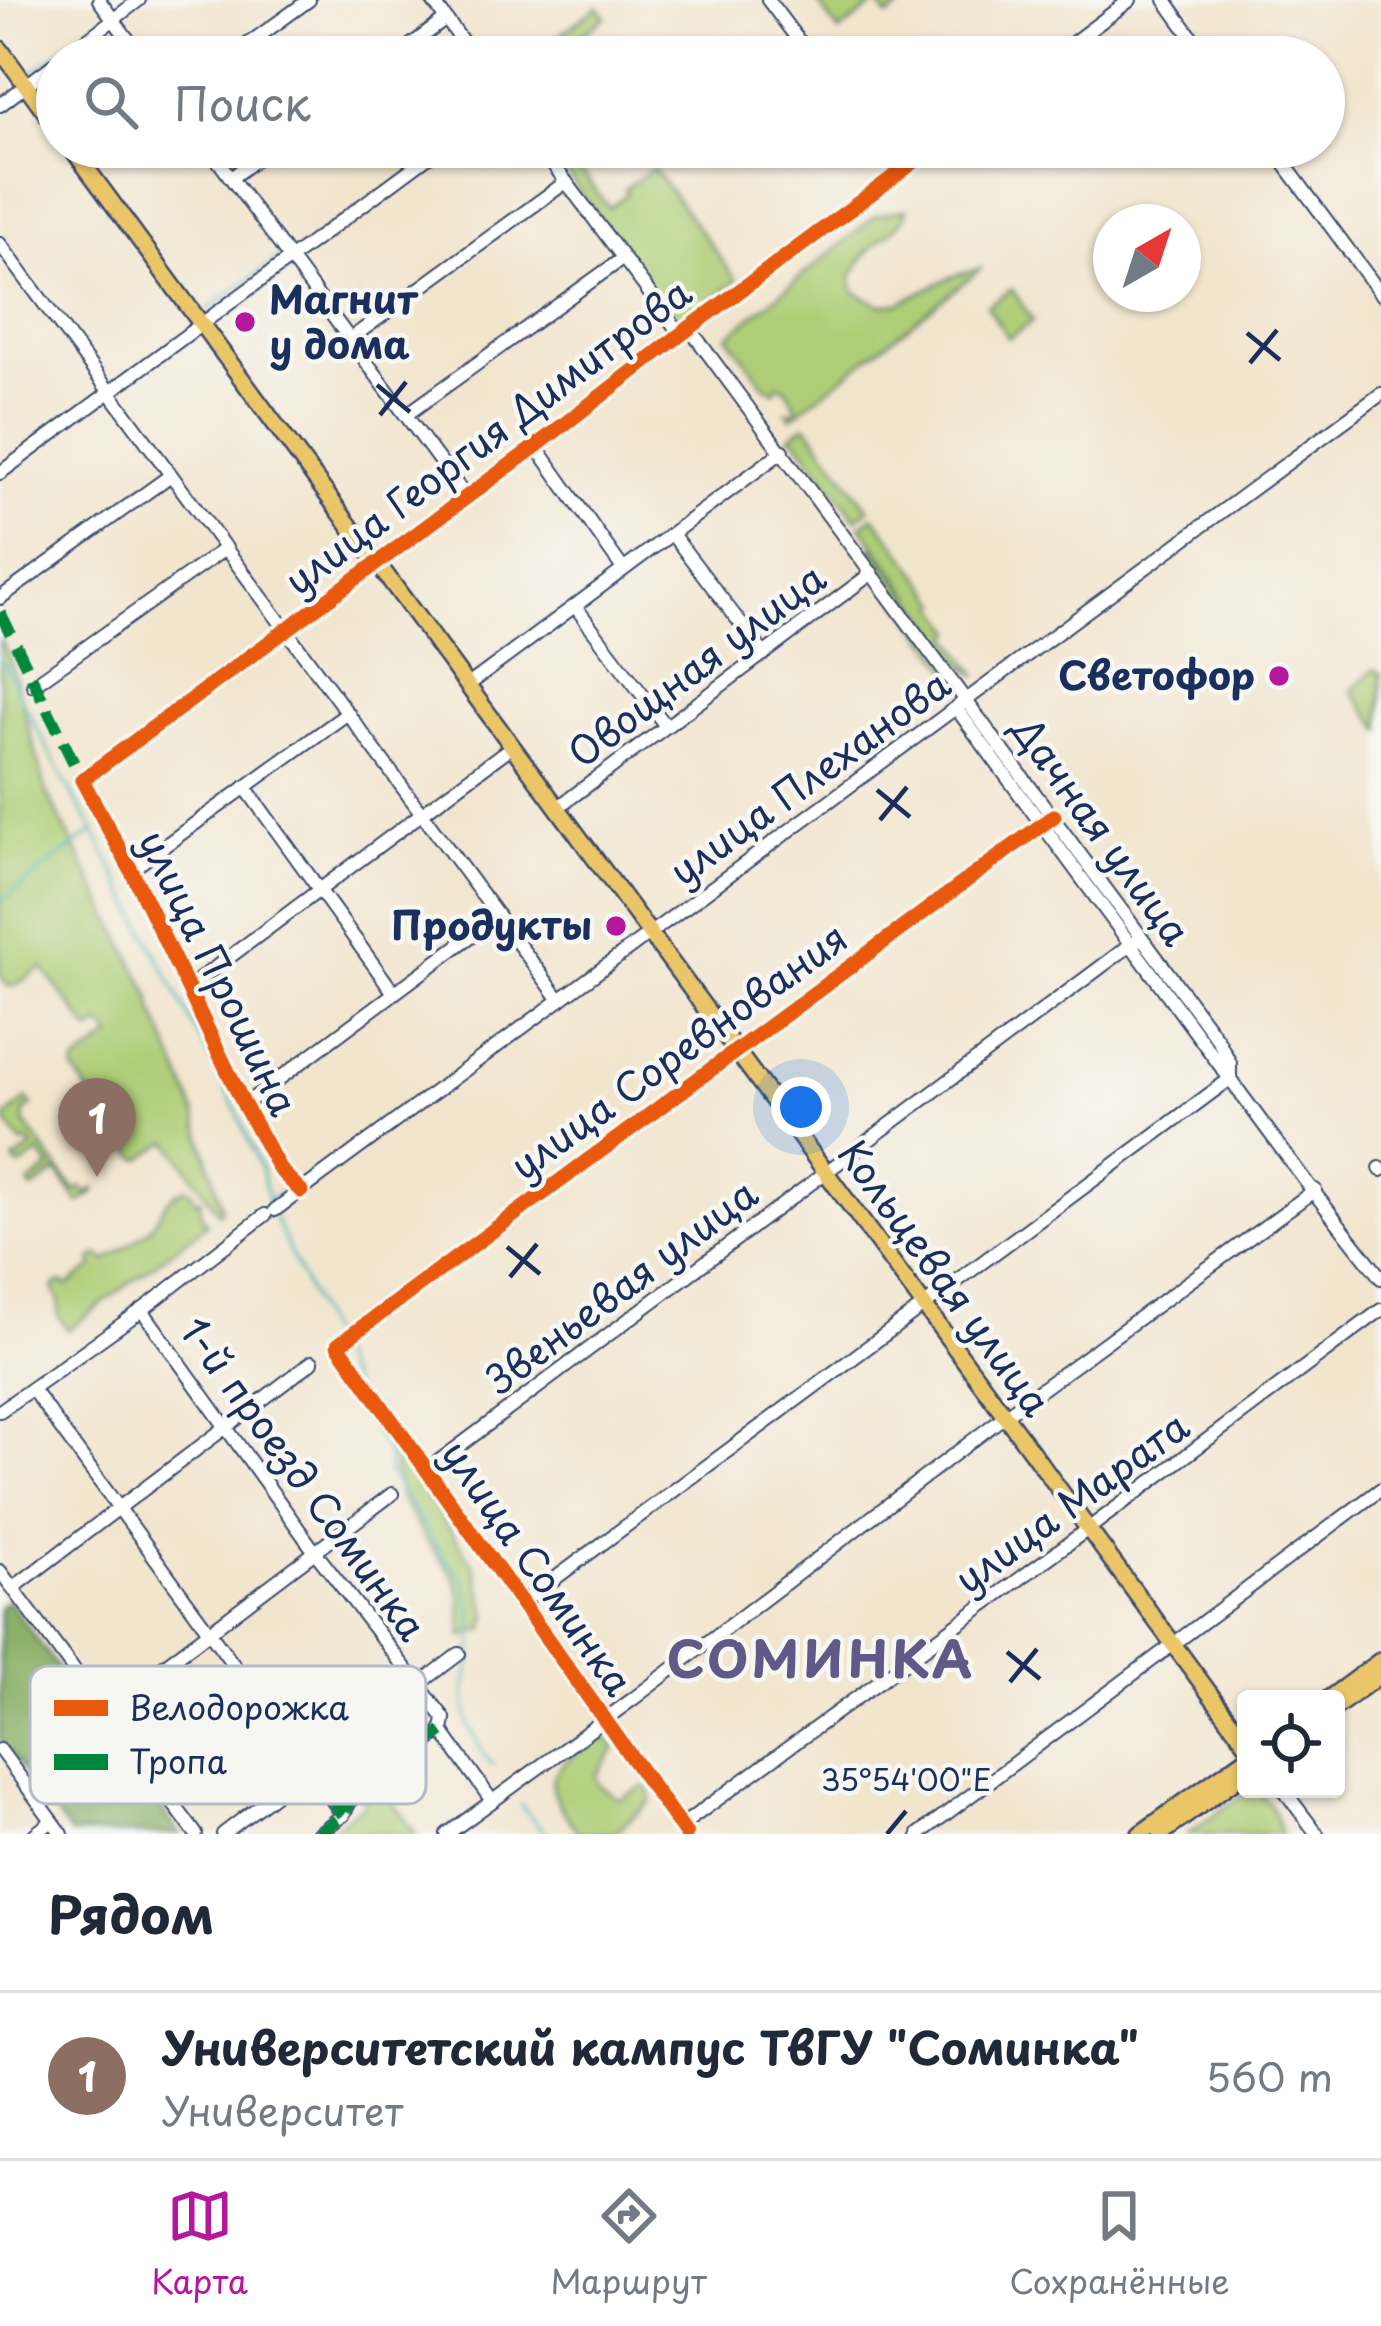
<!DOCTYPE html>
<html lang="ru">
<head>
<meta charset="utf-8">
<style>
  :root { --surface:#fff; --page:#f2f2f3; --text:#1f2937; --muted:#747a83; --line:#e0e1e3; --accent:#b5179e }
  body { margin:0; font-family:"Playpen Sans",sans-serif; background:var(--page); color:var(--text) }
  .controls { position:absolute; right:36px; bottom:36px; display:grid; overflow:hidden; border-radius:12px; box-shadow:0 3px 9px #0004 }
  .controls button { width:108px; height:108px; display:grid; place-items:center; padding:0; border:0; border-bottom:3px solid var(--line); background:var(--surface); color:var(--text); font:60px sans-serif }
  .compass { position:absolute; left:1093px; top:204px; width:108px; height:108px; border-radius:50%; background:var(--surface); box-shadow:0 3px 9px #0004; rotate:39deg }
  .you { position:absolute; left:801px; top:1107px; width:42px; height:42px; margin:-30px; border:9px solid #fff; border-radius:50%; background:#1a73e8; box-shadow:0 0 0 18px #1a73e833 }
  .badge { display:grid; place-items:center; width:78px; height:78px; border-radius:50%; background:var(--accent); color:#fff; font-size:39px; font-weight:700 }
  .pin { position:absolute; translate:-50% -99px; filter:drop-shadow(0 3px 6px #0008) }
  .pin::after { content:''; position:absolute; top:63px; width:42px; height:36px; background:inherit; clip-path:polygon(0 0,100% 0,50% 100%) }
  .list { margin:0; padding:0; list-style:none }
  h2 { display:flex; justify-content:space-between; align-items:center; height:156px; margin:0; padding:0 48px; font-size:51px }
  h2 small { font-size:39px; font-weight:400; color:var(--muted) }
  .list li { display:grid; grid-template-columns:78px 1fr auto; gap:36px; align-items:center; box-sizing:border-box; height:168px; padding:0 48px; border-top:3px solid var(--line) }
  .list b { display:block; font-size:45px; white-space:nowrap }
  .list p { margin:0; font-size:39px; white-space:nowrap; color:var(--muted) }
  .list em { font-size:39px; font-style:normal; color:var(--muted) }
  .icon { flex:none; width:66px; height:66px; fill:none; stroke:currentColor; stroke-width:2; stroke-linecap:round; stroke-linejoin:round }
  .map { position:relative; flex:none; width:1381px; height:1834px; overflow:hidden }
  .search { position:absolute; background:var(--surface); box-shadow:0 3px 9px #0004; left:36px; right:36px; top:36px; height:132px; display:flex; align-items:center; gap:30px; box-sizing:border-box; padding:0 42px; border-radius:66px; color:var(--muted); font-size:45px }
  .sheet { height:324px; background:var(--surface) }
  nav { display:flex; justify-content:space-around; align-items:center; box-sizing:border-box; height:168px; border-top:3px solid var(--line); background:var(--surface); font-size:33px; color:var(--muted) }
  nav a { display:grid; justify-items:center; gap:6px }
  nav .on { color:var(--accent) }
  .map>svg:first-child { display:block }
  .green { fill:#aece76; stroke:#647e6a; stroke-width:3 }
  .forest { fill:#8ab167; stroke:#527062; stroke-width:3 }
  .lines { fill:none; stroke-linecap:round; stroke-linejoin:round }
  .stream { stroke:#44b4bb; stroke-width:3 }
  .minor-casing { stroke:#3b4a6f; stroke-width:16 }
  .major-casing { stroke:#3b4a6f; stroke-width:20 }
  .minor { stroke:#fff; stroke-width:12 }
  .major { stroke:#ebc669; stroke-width:15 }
  .quiet { stroke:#00873e; stroke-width:12; stroke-dasharray:24 12; stroke-linecap:butt }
  .cycleway-casing { stroke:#f6f6f2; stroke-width:22 }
  .cycleway { stroke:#e8590c; stroke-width:15 }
  .ticks { fill:none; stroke:#1b2f5e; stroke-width:4.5 }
  .poi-dot { fill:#b5179e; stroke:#f6f6f2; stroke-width:4.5 }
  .labels { text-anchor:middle; stroke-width:9; stroke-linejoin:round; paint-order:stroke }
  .poi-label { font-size:39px; font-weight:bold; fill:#1b2f5e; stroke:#f6f6f2; text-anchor:end }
  .street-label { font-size:39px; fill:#1b2f5e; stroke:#f6f6f2 }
  .district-label { font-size:51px; font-weight:bold; letter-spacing:3px; fill:#615a89; stroke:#f6f6f2 }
  .key { fill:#f6f6f2; stroke:#b4bac6; stroke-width:3 }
  .key-label { font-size:33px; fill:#1b2f5e }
  .ticks-label { font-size:30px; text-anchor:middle; fill:#1b2f5e; stroke:#f6f6f2; stroke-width:9; stroke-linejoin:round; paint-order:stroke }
</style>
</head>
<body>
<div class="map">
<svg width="1381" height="1834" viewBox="0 0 1381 1834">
  <rect width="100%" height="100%" fill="#f6f6f2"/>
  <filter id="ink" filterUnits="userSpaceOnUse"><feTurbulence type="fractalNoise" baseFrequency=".00833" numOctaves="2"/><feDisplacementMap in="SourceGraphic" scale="24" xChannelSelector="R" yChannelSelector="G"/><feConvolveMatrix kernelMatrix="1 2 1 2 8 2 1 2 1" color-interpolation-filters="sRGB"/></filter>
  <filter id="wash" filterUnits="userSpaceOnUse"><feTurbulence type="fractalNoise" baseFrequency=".004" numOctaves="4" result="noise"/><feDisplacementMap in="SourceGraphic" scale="48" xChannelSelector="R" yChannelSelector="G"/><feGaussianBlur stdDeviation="2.7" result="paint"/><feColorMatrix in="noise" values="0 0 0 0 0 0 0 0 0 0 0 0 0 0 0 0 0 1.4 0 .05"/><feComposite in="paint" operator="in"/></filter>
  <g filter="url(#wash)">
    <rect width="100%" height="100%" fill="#f2e5ce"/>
    <g class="green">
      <polygon points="816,0 911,0 888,17 877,3 839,32"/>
      <polygon points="598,7 606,17 551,57 539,57 536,52"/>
      <polygon points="573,168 579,169 609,208 627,194 625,189 653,168 737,280 683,323 672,317 567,174"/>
      <path d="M 907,209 C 901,230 880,237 867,253 C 860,261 856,270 851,279 L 855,292 L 881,305 L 899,303 L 951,277 L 982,268 L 792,417 L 787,412 L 792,412 L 797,407 L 785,387 L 777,386 L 774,392 L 765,386 L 728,336 L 877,215 Z"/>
      <polygon points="1012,289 1033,321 1008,338 987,306"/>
      <polygon points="806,424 869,509 856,519 795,438 790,436"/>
      <polygon points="874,516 941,603 938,606 955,631 951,637 978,676 962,664 861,526"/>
      <polygon points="873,548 966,676 951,672 866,556"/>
      <polygon points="0,639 10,659 47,793 151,997 153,1009 192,1102 222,1207 219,1213 169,1141 142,1159 137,1158 74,1071 75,1064 112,1037 101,1025 91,1032 42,967 15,986 8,986 0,975"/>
      <polygon points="1375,669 1381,673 1381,729 1352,691"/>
      <polygon points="27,1099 32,1106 25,1111 24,1122 75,1191 81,1187 86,1194 94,1188 96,1191 79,1203 57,1172 33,1189 29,1184 50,1168 39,1153 19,1167 14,1161 32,1147 27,1141 22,1144 6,1121 7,1117"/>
      <path d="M 187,1188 L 193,1192 L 191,1195 L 196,1201 L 200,1198 L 201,1215 L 207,1224 L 68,1330 L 58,1315 L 59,1301 L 53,1290 L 55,1285 L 62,1282 L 67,1286 L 93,1267 L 91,1259 L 98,1255 L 106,1261 C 120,1251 135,1242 147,1231 C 165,1213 158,1200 187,1188 Z"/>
      <polygon points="374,1408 406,1451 420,1486 475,1567 488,1615 484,1629 463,1637 461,1599 455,1578 424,1537 400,1498 392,1452 373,1417"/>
      <path d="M 599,1733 L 616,1747 L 596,1776 L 599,1785 L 619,1799 L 646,1786 L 651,1792 L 651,1801 L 613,1834 L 580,1834 C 534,1775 548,1778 599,1733 Z"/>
      <polygon points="376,1781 416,1834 324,1834 365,1804 359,1794"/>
      <polygon points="1250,1789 1257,1789 1274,1811 1281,1834 1188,1834"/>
    </g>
    <polygon class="forest" points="8,1601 180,1834 70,1834 0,1739 0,1607"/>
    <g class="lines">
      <g class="stream">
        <polyline points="123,19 149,57"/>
        <polyline points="27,76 106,18"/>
        <polyline points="230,169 252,155"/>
        <polyline points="206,311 283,255"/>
        <polyline points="227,313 288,268"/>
        <polyline points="0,656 62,777 94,831 235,1107 261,1170 270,1208"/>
        <polyline points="1,901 94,831"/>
        <polyline points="301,1182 319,1169"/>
        <polyline points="267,1203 273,1197 294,1187"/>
        <polyline points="274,1217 332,1345"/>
        <polyline points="336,1353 359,1405 388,1454 389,1473 446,1560 463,1579 471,1607 474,1640 465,1692 468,1723 485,1756 492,1764"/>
        <polyline points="521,1805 546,1834"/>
      </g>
    </g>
  </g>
  <g filter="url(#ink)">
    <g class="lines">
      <defs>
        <g id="minor">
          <polyline points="99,0 141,57"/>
          <polyline points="432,0 474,57"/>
          <polyline points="768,0 811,57"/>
          <polyline points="1165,0 1206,57"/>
          <polyline points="64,57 139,0"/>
          <polyline points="230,57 309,0"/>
          <polyline points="395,57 446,19"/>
          <polyline points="1054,57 1130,0"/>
          <polyline points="0,105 57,62"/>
          <polyline points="208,147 466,497"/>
          <polyline points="540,147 675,327 695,336 1218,1040 1230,1063 1230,1079"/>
          <polyline points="880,147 900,174"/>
          <polyline points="1272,147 1381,294"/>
          <polyline points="231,178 272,147"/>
          <polyline points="0,244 560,1000"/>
          <polyline points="350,339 566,182"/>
          <polyline points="406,415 622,259"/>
          <polyline points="536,446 623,569"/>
          <polyline points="0,473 441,147"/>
          <polyline points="672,534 764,654"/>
          <polyline points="0,598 171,475"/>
          <polyline points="575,606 666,726"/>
          <polyline points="33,685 226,548"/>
          <polyline points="467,686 783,451"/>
          <polyline points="956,708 1309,1186 1381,1278"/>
          <polyline points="245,787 394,993"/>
          <polyline points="557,808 872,573"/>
          <polyline points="131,870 348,713"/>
          <polyline points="188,988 511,747"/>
          <polyline points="244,1105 498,916"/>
          <polyline points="1380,1168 1381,1170"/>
          <polyline points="301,1191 280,1170 244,1105 131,870 82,780 536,446 684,332 934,147"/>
          <polyline points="275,1210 1381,394"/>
          <polyline points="142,1310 315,1552 444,1718 442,1731 492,1801"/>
          <polyline points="32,1389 343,1815"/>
          <polyline points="0,1411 142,1310 265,1215"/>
          <polyline points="427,1470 1141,937"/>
          <polyline points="0,1571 196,1834"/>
          <polyline points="13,1588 312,1362"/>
          <polyline points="522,1603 1230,1079"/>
          <polyline points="104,1711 392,1494"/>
          <polyline points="0,1750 62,1834"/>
          <polyline points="1283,1789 1317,1834"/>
          <polyline points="681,1826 1088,1529 1381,1310"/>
          <polyline points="35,1834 52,1821"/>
          <polyline points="223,1834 459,1654"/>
          <polyline points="318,1834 343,1815 354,1794 442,1731"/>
          <polyline points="447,1834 633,1699 1010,1412 1315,1190"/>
          <polyline points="686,1834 338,1345 1054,816"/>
          <polyline points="919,1834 1381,1489"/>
        </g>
        <g id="major">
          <polyline points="0,49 57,128"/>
          <polyline points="71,147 1246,1743"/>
          <polyline points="1328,1699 1381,1660"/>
          <polyline points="1336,1707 1381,1674"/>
          <polyline points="1140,1834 1246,1758"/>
          <polyline points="1161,1834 1246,1772"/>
        </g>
      </defs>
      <use href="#minor" class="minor-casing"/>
      <use href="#major" class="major-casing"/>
      <use href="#minor" class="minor"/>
      <use href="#major" class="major"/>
      <g class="quiet">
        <polyline points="0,612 82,780"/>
        <polyline points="309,1768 343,1815"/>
        <polyline points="318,1834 343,1815 354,1794 442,1731"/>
      </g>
      <defs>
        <g id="cycleway">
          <polyline points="301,1191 280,1170 244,1105 131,870 82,780 536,446 684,332 934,147"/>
          <polyline points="686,1834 338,1345 1054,816"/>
        </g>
      </defs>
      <use href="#cycleway" class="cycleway-casing"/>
      <use href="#cycleway" class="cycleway"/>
    </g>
  </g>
  <path class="ticks" d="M 1247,333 L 1280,360M 1250,363 L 1277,330M 377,385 L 410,412M 380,415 L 406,382M 877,790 L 910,817M 880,820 L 907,787M 507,1247 L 540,1274M 510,1277 L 537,1244M 1007,1652 L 1040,1679M 1010,1682 L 1037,1649M 887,1834 L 906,1811"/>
  <g class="poi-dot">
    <circle cx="245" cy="322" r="12"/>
    <circle cx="1279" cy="676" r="12"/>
    <circle cx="616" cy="926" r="12"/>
  </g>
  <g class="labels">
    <g class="poi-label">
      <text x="269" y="314" text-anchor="start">Магнит<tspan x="269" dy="45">у дома</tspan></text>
      <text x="1255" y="690">Светофор</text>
      <text x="592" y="940">Продукты</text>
    </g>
    <g class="street-label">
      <text transform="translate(488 437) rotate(-37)" y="14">улица Георгия Димитрова</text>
      <text transform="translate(697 666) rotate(-37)" y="14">Овощная улица</text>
      <text transform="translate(810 778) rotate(-36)" y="14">улица Плеханова</text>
      <text transform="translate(1101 831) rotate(54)" y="14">Дачная улица</text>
      <text transform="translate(218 973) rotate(64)" y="14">улица Прошина</text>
      <text transform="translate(679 1052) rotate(-36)" y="14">улица Соревнования</text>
      <text transform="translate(944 1278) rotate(54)" y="14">Кольцевая улица</text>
      <text transform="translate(622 1287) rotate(-37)" y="14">Звеньевая улица</text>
      <text transform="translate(303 1479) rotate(54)" y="14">1-й проезд Соминка</text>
      <text transform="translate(1072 1503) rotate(-36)" y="14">улица Марата</text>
      <text transform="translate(537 1568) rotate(55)" y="14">улица Соминка</text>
    </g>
    <g class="district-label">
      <text x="821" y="1678">СОМИНКА</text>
    </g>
  </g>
  <rect x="30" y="1666" width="396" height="138" rx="18" class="key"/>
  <rect x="54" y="1700" width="54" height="16" fill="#e8590c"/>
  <rect x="54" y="1754" width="54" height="16" fill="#00873e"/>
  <g class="key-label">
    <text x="129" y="1720">Велодорожка</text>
    <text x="129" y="1774">Тропа</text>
  </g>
  <g class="ticks-label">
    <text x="906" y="1791">35°54'00"E</text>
  </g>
</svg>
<div class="controls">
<button><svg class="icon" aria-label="locate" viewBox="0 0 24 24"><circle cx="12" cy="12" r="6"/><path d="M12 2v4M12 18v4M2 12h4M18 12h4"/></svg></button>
</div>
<svg class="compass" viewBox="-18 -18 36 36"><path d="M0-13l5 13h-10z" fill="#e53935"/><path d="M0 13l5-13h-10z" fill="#747a83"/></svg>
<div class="you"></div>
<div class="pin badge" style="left:97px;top:1177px;background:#8d6e63">1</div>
<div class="search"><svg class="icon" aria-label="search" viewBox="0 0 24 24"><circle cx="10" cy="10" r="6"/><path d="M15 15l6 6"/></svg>Поиск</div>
</div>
<section class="sheet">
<h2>Рядом<small></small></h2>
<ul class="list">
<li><span class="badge" style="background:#8d6e63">1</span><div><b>Университетский кампус ТвГУ &quot;Соминка&quot;</b><p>Университет</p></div><em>560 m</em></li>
</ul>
</section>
<nav>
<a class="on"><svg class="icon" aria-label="map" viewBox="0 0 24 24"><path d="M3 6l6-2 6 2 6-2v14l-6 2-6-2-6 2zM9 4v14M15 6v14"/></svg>Карта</a>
<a><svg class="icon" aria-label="directions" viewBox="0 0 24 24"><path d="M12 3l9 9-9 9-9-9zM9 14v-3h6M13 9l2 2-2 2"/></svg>Маршрут</a>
<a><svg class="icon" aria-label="saved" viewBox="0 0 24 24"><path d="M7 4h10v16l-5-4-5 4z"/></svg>Сохранённые</a>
</nav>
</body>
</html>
